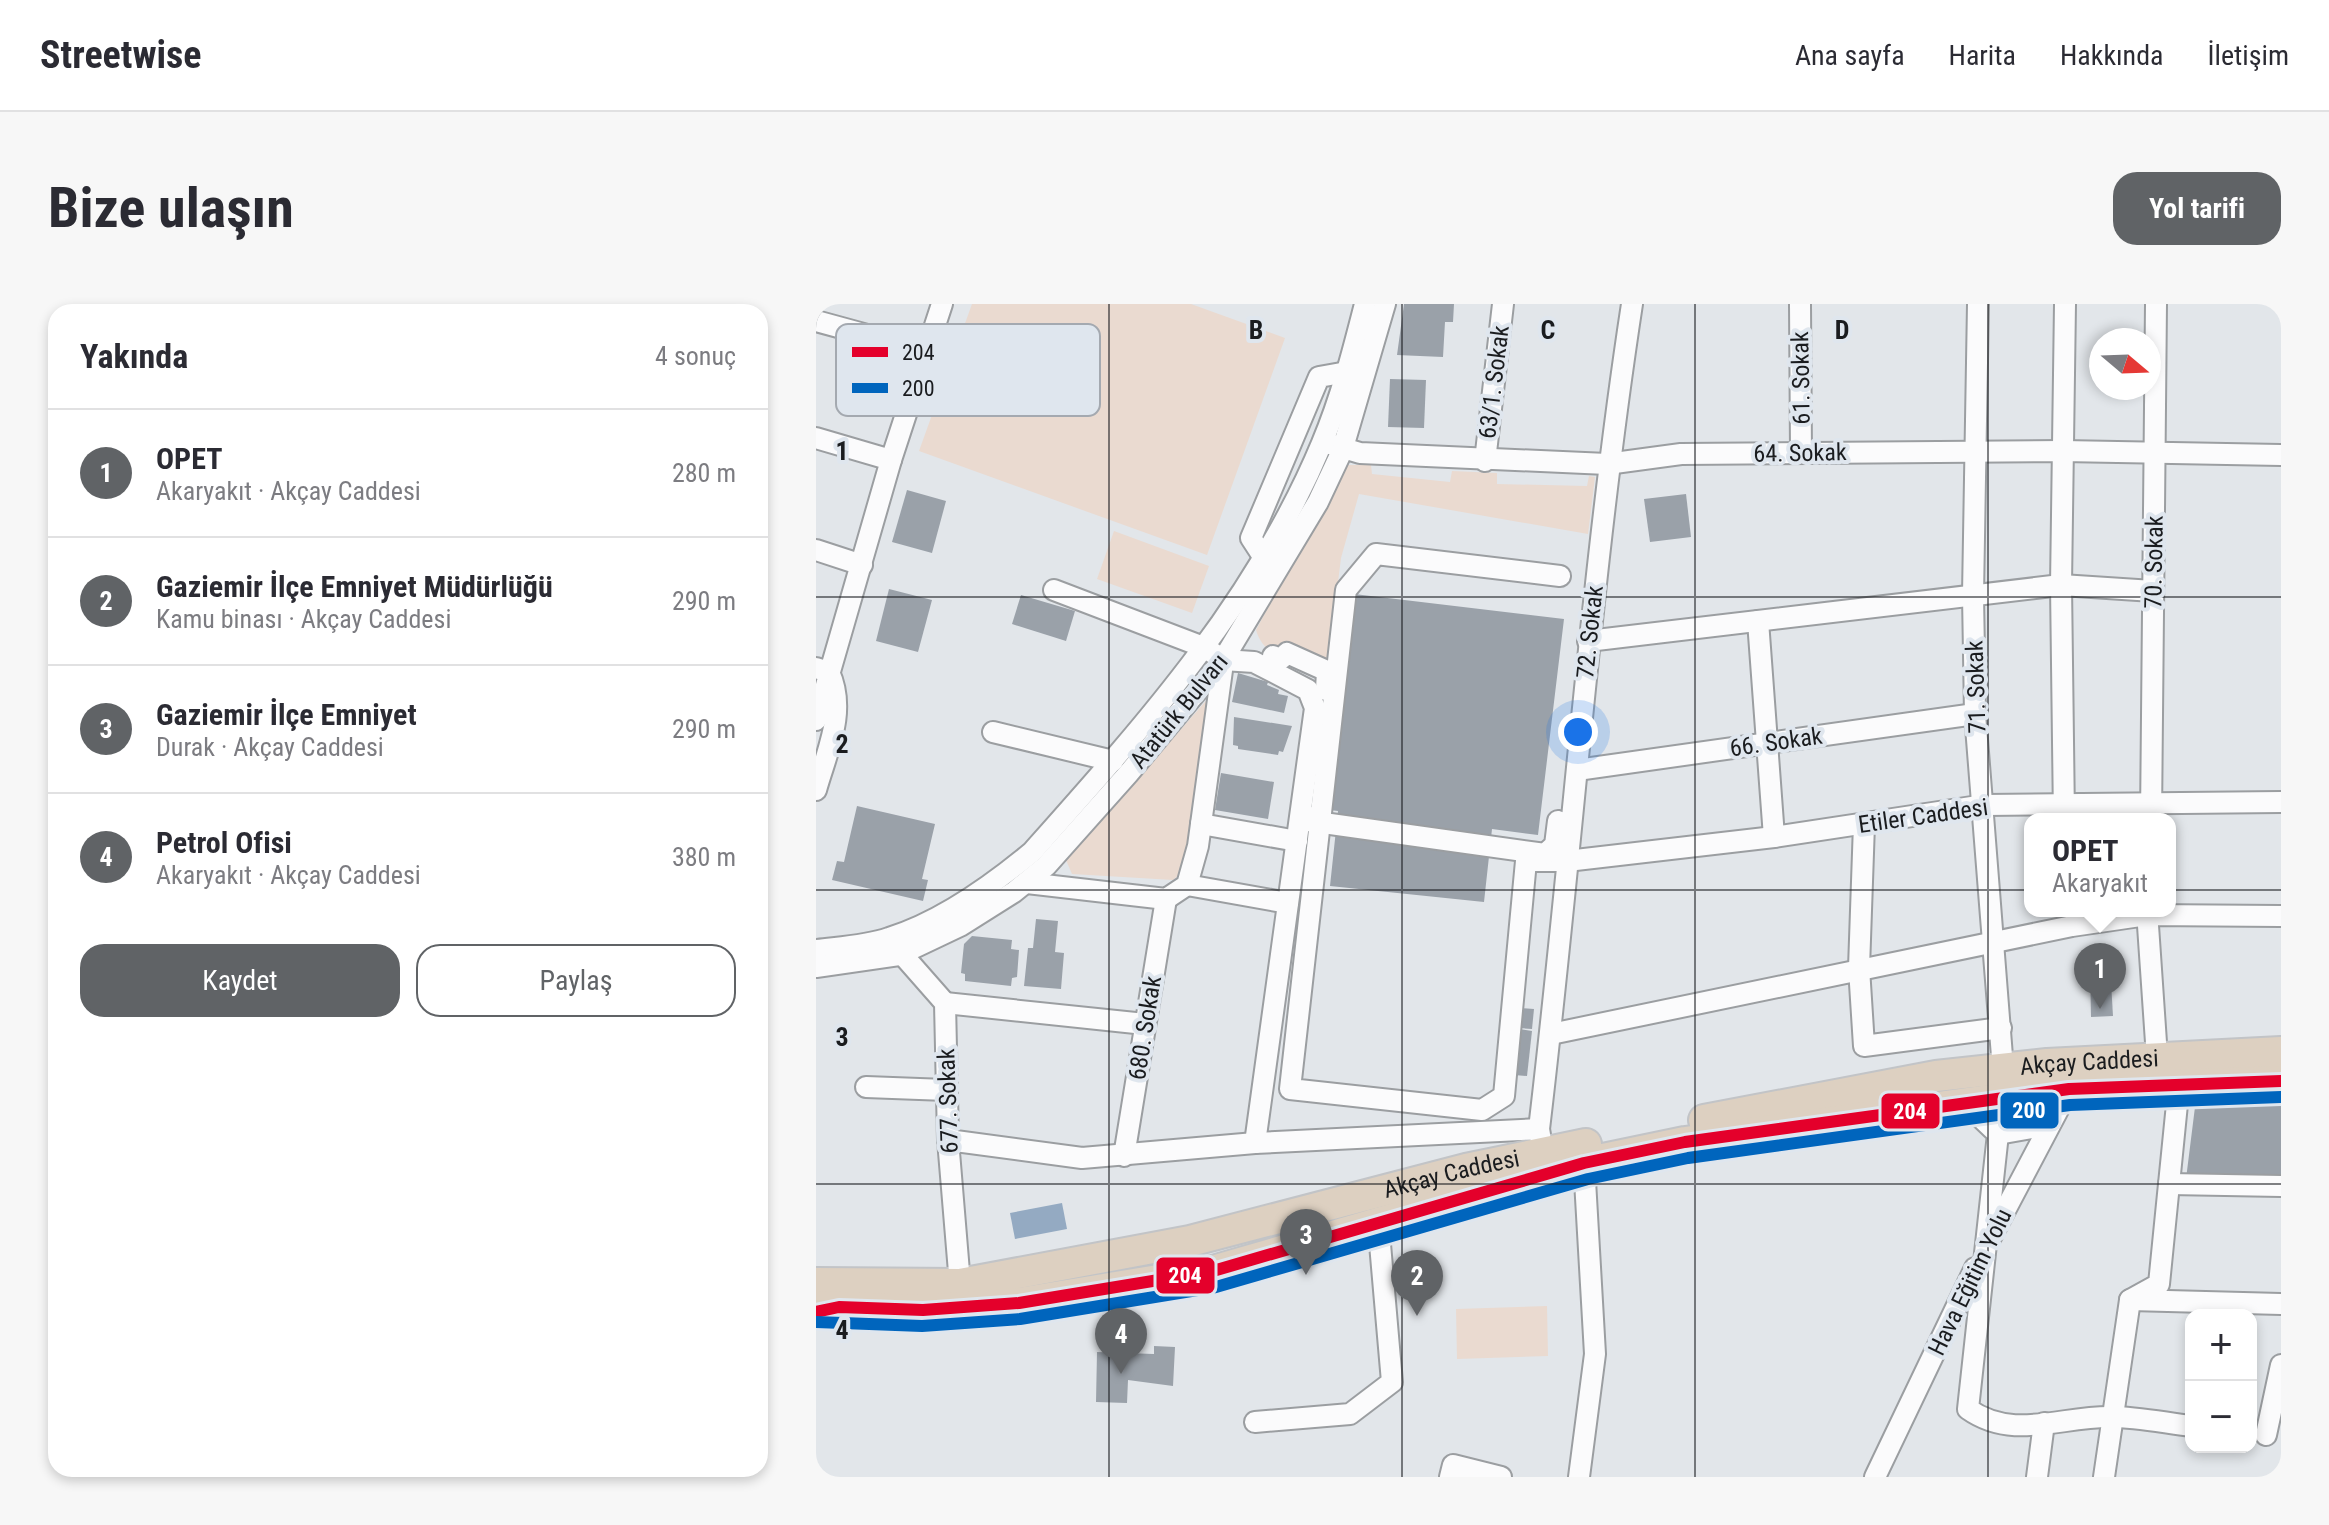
<!DOCTYPE html>
<html lang="tr">
<head>
<meta charset="utf-8">
<style>
  :root { --surface:#fff; --page:#f7f7f7; --text:#2b2b33; --muted:#7c7c81; --line:#e1e1e2; --accent:#606366 }
  body { margin:0; font-family:"Roboto Condensed",sans-serif; background:var(--page); color:var(--text) }
  .controls { position:absolute; right:24px; bottom:24px; display:grid; overflow:hidden; border-radius:16px; box-shadow:0 4px 12px #0003 }
  .controls button { width:72px; height:72px; display:grid; place-items:center; padding:0; border:0; border-bottom:2px solid var(--line); background:var(--surface); color:var(--text); font:40px sans-serif }
  .compass { position:absolute; left:1273px; top:24px; width:72px; height:72px; border-radius:50%; background:var(--surface); box-shadow:0 4px 12px #0003; rotate:109deg }
  .you { position:absolute; left:762px; top:428px; width:28px; height:28px; margin:-20px; border:6px solid #fff; border-radius:50%; background:#1a73e8; box-shadow:0 0 0 12px #1a73e833 }
  .badge { display:grid; place-items:center; width:52px; height:52px; border-radius:50%; background:var(--accent); color:#fff; font-size:26px; font-weight:700 }
  .pin { position:absolute; translate:-50% -66px; filter:drop-shadow(0 2px 4px #0008) }
  .pin::after { content:''; position:absolute; top:42px; width:28px; height:24px; background:inherit; clip-path:polygon(0 0,100% 0,50% 100%) }
  .popup { position:absolute; left:1208px; top:509px; width:152px; height:104px; box-sizing:border-box; display:grid; place-content:center; border-radius:16px; background:var(--surface); filter:drop-shadow(0 2px 6px #0005); font-size:26px; white-space:nowrap; color:var(--muted) }
  .popup b { font-size:30px; color:var(--text) }
  .popup::after { content:''; position:absolute; left:50%; top:100%; margin-left:-16px; border:16px solid transparent; border-top-color:var(--surface) }
  .list { margin:0; padding:0; list-style:none }
  h2 { display:flex; justify-content:space-between; align-items:center; height:104px; margin:0; padding:0 32px; font-size:34px }
  h2 small { font-size:26px; font-weight:400; color:var(--muted) }
  .list li { display:grid; grid-template-columns:52px 1fr auto; gap:24px; align-items:center; box-sizing:border-box; height:128px; padding:0 32px; border-top:2px solid var(--line) }
  .list b { display:block; font-size:30px; white-space:nowrap }
  .list p { margin:0; font-size:26px; white-space:nowrap; color:var(--muted) }
  .list em { font-size:26px; font-style:normal; color:var(--muted) }
  .actions { display:flex; gap:16px; padding:24px 32px }
  .actions a { flex:1; padding:18px 0; border:2px solid var(--accent); border-radius:24px; text-align:center; font-size:28px; color:var(--accent) }
  .actions .main { background:var(--accent); color:#fff }
  .map { position:relative; flex:none; width:1465px; height:1173px; overflow:hidden; border-radius:24px }
  header { display:flex; align-items:center; gap:48px; box-sizing:border-box; height:112px; padding:0 40px; background:var(--surface); border-bottom:2px solid var(--line) }
  header strong { font-size:38px }
  nav { display:flex; gap:44px; margin-inline-start:auto; font-size:28px }
  .intro { display:flex; align-items:center; justify-content:space-between; box-sizing:border-box; height:192px; padding:0 48px }
  h1 { margin:0; font-size:56px }
  .button { padding:20px 36px; border-radius:24px; background:var(--accent); color:#fff; font-size:28px; font-weight:700 }
  main { display:flex; gap:48px; padding:0 48px }
  aside { flex:1; background:var(--surface); border-radius:24px; box-shadow:0 4px 12px #0003 }
  .map>svg:first-child { display:block }
  .green { fill:#eadad0 }
  .water { fill:#94aac2 }
  .building { fill:#9aa1a9 }
  .lines { fill:none; stroke-linecap:round; stroke-linejoin:round }
  .minor-casing { stroke:#9b9ea1; stroke-width:24 }
  .highway-casing { stroke:#c2c4c7; stroke-width:34 }
  .minor { stroke:#fbfbfc; stroke-width:20 }
  .highway { stroke:#ddd0c1; stroke-width:30 }
  .bus-1-casing { stroke:#dfe6ee; stroke-width:18 }
  .bus-2-casing { stroke:#dfe6ee; stroke-width:18 }
  .bus-1 { stroke:#e4002b; stroke-width:12 }
  .bus-2 { stroke:#0065bd; stroke-width:12 }
  .grid { fill:none; stroke:#1a1c1f; stroke-width:2; stroke-opacity:0.55 }
  .labels { text-anchor:middle; stroke-width:8; stroke-linejoin:round; paint-order:stroke }
  .street-label { font-size:24px; fill:#1a1c1f; stroke:#dfe6ee }
  .key { fill:#dfe6ee; stroke:#a4a9b0; stroke-width:2 }
  .key-label { font-size:22px; fill:#1a1c1f }
  .grid-label { font-size:26px; text-anchor:middle; font-weight:bold; fill:#1a1c1f; stroke:#dfe6ee; stroke-width:8; stroke-linejoin:round; paint-order:stroke }
  .line-badge { stroke:#dfe6ee; stroke-width:3 }
  .badge-label { font-size:22px; text-anchor:middle; font-weight:bold; fill:#fff }
</style>
</head>
<body>
<header>
<strong>Streetwise</strong>
<nav><a>Ana sayfa</a><a>Harita</a><a>Hakkında</a><a>İletişim</a></nav>
</header>
<div class="intro"><h1>Bize ulaşın</h1><a class="button">Yol tarifi</a></div>
<main>
<aside>
<h2>Yakında<small>4 sonuç</small></h2>
<ul class="list">
<li><span class="badge">1</span><div><b>OPET</b><p>Akaryakıt · Akçay Caddesi</p></div><em>280 m</em></li>
<li><span class="badge">2</span><div><b>Gaziemir İlçe Emniyet Müdürlüğü</b><p>Kamu binası · Akçay Caddesi</p></div><em>290 m</em></li>
<li><span class="badge">3</span><div><b>Gaziemir İlçe Emniyet</b><p>Durak · Akçay Caddesi</p></div><em>290 m</em></li>
<li><span class="badge">4</span><div><b>Petrol Ofisi</b><p>Akaryakıt · Akçay Caddesi</p></div><em>380 m</em></li>
</ul>
<div class="actions"><a class="main">Kaydet</a><a>Paylaş</a></div>
</aside>
<div class="map">
<svg width="1465" height="1173" viewBox="0 0 1465 1173">
  <rect width="100%" height="100%" fill="#e2e6ea"/>
  <g class="green">
    <polygon points="156,0 375,0 469,34 391,251 103,147"/>
    <path d="M 528,161 L 555,161 L 556,170 L 634,178 L 636,167 L 681,169 L 681,180 L 771,182 L 773,172 L 779,173 L 772,230 L 543,190 L 525,254 L 511,367 C 482,358 449,357 440,326 Z"/>
    <polygon points="298,227 393,262 376,309 281,275"/>
    <polygon points="396,390 371,564 357,576 256,570 250,556"/>
    <polygon points="731,1002 732,1052 641,1055 640,1005"/>
  </g>
  <polygon class="water" points="246,899 251,925 199,935 194,909"/>
  <g class="building">
    <polygon points="588,0 638,0 637,18 629,18 627,53 581,51"/>
    <polygon points="574,75 610,76 608,124 572,123"/>
    <polygon points="91,186 130,197 116,249 76,238"/>
    <polygon points="870,190 875,233 834,238 828,195"/>
    <polygon points="73,285 116,296 102,348 60,337"/>
    <polygon points="538,290 748,315 722,531 676,525 668,598 514,582 522,507 513,506"/>
    <polygon points="205,291 259,307 250,337 196,320"/>
    <polygon points="422,369 452,378 451,381 463,386 462,390 472,392 468,409 416,398"/>
    <polygon points="418,413 476,422 467,448 463,447 462,451 422,445 422,442 417,441"/>
    <polygon points="405,469 458,478 452,515 399,506"/>
    <polygon points="41,502 119,520 106,575 112,576 107,597 16,576 21,557 28,558"/>
    <polygon points="220,615 242,617 239,648 248,649 245,685 208,682 212,644 217,644"/>
    <polygon points="156,632 196,636 195,645 203,646 201,673 196,674 195,682 149,677 149,670 145,669 148,640"/>
    <polygon points="1294,661 1297,712 1275,713 1274,663"/>
    <polygon points="705,704 718,705 716,725 703,724"/>
    <polygon points="703,725 716,727 711,772 698,771"/>
    <polygon points="1380,795 1465,800 1465,874 1370,875"/>
    <polygon points="338,1042 359,1043 357,1082 312,1076 311,1099 280,1098 281,1048 338,1050"/>
  </g>
  <g class="lines">
    <defs>
      <g id="minor">
        <polyline points="984,0 985,149"/>
        <polyline points="1162,0 1157,291 1159,410 1187,765"/>
        <polyline points="0,17 110,47"/>
        <polyline points="0,134 75,156"/>
        <polyline points="507,138 544,149 791,160 865,150 1247,147 1465,151"/>
        <polyline points="669,157 687,0"/>
        <polyline points="0,246 46,261"/>
        <polyline points="448,254 435,234 503,73 531,68"/>
        <polyline points="744,272 560,250 530,286 474,785 666,806 688,792 710,557 751,557 958,533 1169,501 1465,498"/>
        <polyline points="238,286 390,344 407,356 438,358 492,386 499,404 439,839"/>
        <polyline points="942,317 958,533"/>
        <polyline points="772,337 1245,281 1337,287"/>
        <polyline points="457,352 465,355 471,349 511,367 510,386"/>
        <path d="M 0,364 L 13,368 C 31,407 11,447 0,486"/>
        <polyline points="0,416 75,156 126,0"/>
        <polyline points="177,428 297,457"/>
        <polyline points="761,466 1159,410"/>
        <polyline points="494,513 493,517 729,550 739,541 742,517"/>
        <polyline points="1248,515 1245,281 1249,0"/>
        <polyline points="1335,515 1340,0"/>
        <polyline points="385,520 481,537"/>
        <polyline points="1048,520 1043,664 1048,742 1185,724"/>
        <polyline points="211,579 350,595 371,581 382,542 407,359"/>
        <polyline points="371,581 472,599"/>
        <polyline points="1331,607 1341,753"/>
        <polyline points="78,641 129,699 132,836 144,980"/>
        <path d="M 0,646 C 24,643 50,642 73,634 C 125,618 175,582 216,548 C 328,422 440,298 506,139 C 525,94 537,47 549,0"/>
        <polyline points="0,663 83,651 144,622 198,588 230,562 312,470 407,356 502,198 526,147 569,0"/>
        <polyline points="129,699 329,720"/>
        <polyline points="735,730 1256,622 1331,611 1465,612"/>
        <polyline points="50,783 130,786"/>
        <path d="M 1140,802 L 1163,812 L 1182,830 L 1152,1105 C 1197,1137 1245,1112 1295,1113 C 1322,1113 1349,1119 1375,1122"/>
        <polyline points="1182,830 1232,821"/>
        <polyline points="132,836 266,854 439,839 723,825"/>
        <path d="M 727,849 L 723,825 C 756,550 774,274 816,0"/>
        <polyline points="308,852 350,595"/>
        <polyline points="1353,880 1465,882"/>
        <polyline points="1174,935 1253,785"/>
        <polyline points="1314,996 1465,1000"/>
        <polyline points="439,1118 534,1110 576,1078 562,917"/>
        <polyline points="1450,1131 1465,1061"/>
        <polyline points="634,1173 637,1161 685,1173"/>
        <polyline points="763,1173 779,1050 768,859"/>
        <polyline points="1059,1173 1159,964"/>
        <polyline points="1221,1173 1228,1119"/>
        <polyline points="1288,1173 1314,996 1343,980 1363,780"/>
      </g>
      <g id="highway">
        <path id="s1" d="M 888,816 L 1120,772 L 1231,760 L 1465,748"/>
        <path id="s2" d="M 0,979 L 144,980 L 374,937 L 650,865 L 770,840"/>
        <polyline points="0,1002 107,1006 203,999 397,967 768,859 869,838 1253,785 1465,777"/>
      </g>
    </defs>
    <use href="#minor" class="minor-casing"/>
    <use href="#highway" class="highway-casing"/>
    <use href="#minor" class="minor"/>
    <use href="#highway" class="highway"/>
    <defs>
      <polyline id="bus-1" points="0,1008 23,1003 107,1006 203,999 397,967 768,859 869,838 1253,785 1465,777"/>
      <polyline id="bus-2" points="0,1018 106,1022 204,1015 400,983 772,875 872,854 1254,801 1465,793"/>
    </defs>
    <use href="#bus-1" class="bus-1-casing"/>
    <use href="#bus-2" class="bus-2-casing"/>
    <use href="#bus-1" class="bus-1"/>
    <use href="#bus-2" class="bus-2"/>
  </g>
  <path class="grid" d="M 293,0 L 293,1173M 586,0 L 586,1173M 879,0 L 879,1173M 1172,0 L 1172,1173M 0,293 L 1465,293M 0,586 L 1465,586M 0,880 L 1465,880"/>
  <g class="labels">
    <g class="street-label">
      <text transform="translate(985 74) rotate(-91)" y="8">61. Sokak</text>
      <text transform="translate(678 78) rotate(-83)" y="8">63/1. Sokak</text>
      <text transform="translate(984 149) rotate(-1)" y="8">64. Sokak</text>
      <text transform="translate(1338 258) rotate(-89)" y="8">70. Sokak</text>
      <text transform="translate(774 328) rotate(-84)" y="8">72. Sokak</text>
      <text transform="translate(1160 383) rotate(-92)" y="8">71. Sokak</text>
      <text transform="translate(363 407) rotate(-51)" y="8">Atatürk Bulvarı</text>
      <text transform="translate(960 438) rotate(-8)" y="8">66. Sokak</text>
      <text transform="translate(1107 512) rotate(-8)" y="8">Etiler Caddesi</text>
      <text transform="translate(329 724) rotate(-81)" y="8">680. Sokak</text>
      <text dy="8" stroke="none"><textPath href="#s1" startOffset="390">Akçay Caddesi</textPath></text>
      <text transform="translate(132 797) rotate(-92)" y="8">677. Sokak</text>
      <text dy="8" stroke="none"><textPath href="#s2" startOffset="648">Akçay Caddesi</textPath></text>
      <text transform="translate(1154 978) rotate(-64)" y="8">Hava Eğitim Yolu</text>
    </g>
  </g>
  <rect x="20" y="20" width="264" height="92" rx="12" class="key"/>
  <rect x="36" y="43" width="36" height="10" fill="#e4002b"/>
  <rect x="36" y="79" width="36" height="10" fill="#0065bd"/>
  <g class="key-label">
    <text x="86" y="56">204</text>
    <text x="86" y="92">200</text>
  </g>
  <g class="grid-label">
    <text x="440" y="35">B</text>
    <text x="732" y="35">C</text>
    <text x="1026" y="35">D</text>
    <text x="26" y="156">1</text>
    <text x="26" y="449">2</text>
    <text x="26" y="742">3</text>
    <text x="26" y="1035">4</text>
  </g>
  <g class="line-badge">
    <rect x="1183" y="787" width="61" height="39" rx="8" fill="#0065bd"/>
    <rect x="1064" y="788" width="61" height="38" rx="8" fill="#e4002b"/>
    <rect x="339" y="952" width="61" height="39" rx="8" fill="#e4002b"/>
  </g>
  <g class="badge-label">
    <text x="1213" y="814">200</text>
    <text x="1094" y="815">204</text>
    <text x="369" y="979">204</text>
  </g>
</svg>
<div class="controls">
<button>+</button>
<button>−</button>
</div>
<svg class="compass" viewBox="-18 -18 36 36"><path d="M0-13l5 13h-10z" fill="#e53935"/><path d="M0 13l5-13h-10z" fill="#7c7c81"/></svg>
<div class="you"></div>
<div class="pin badge" style="left:1284px;top:705px">1</div>
<div class="popup"><b>OPET</b>Akaryakıt</div>
<div class="pin badge" style="left:601px;top:1012px">2</div>
<div class="pin badge" style="left:490px;top:971px">3</div>
<div class="pin badge" style="left:305px;top:1070px">4</div>
</div>
</main>
</body>
</html>
